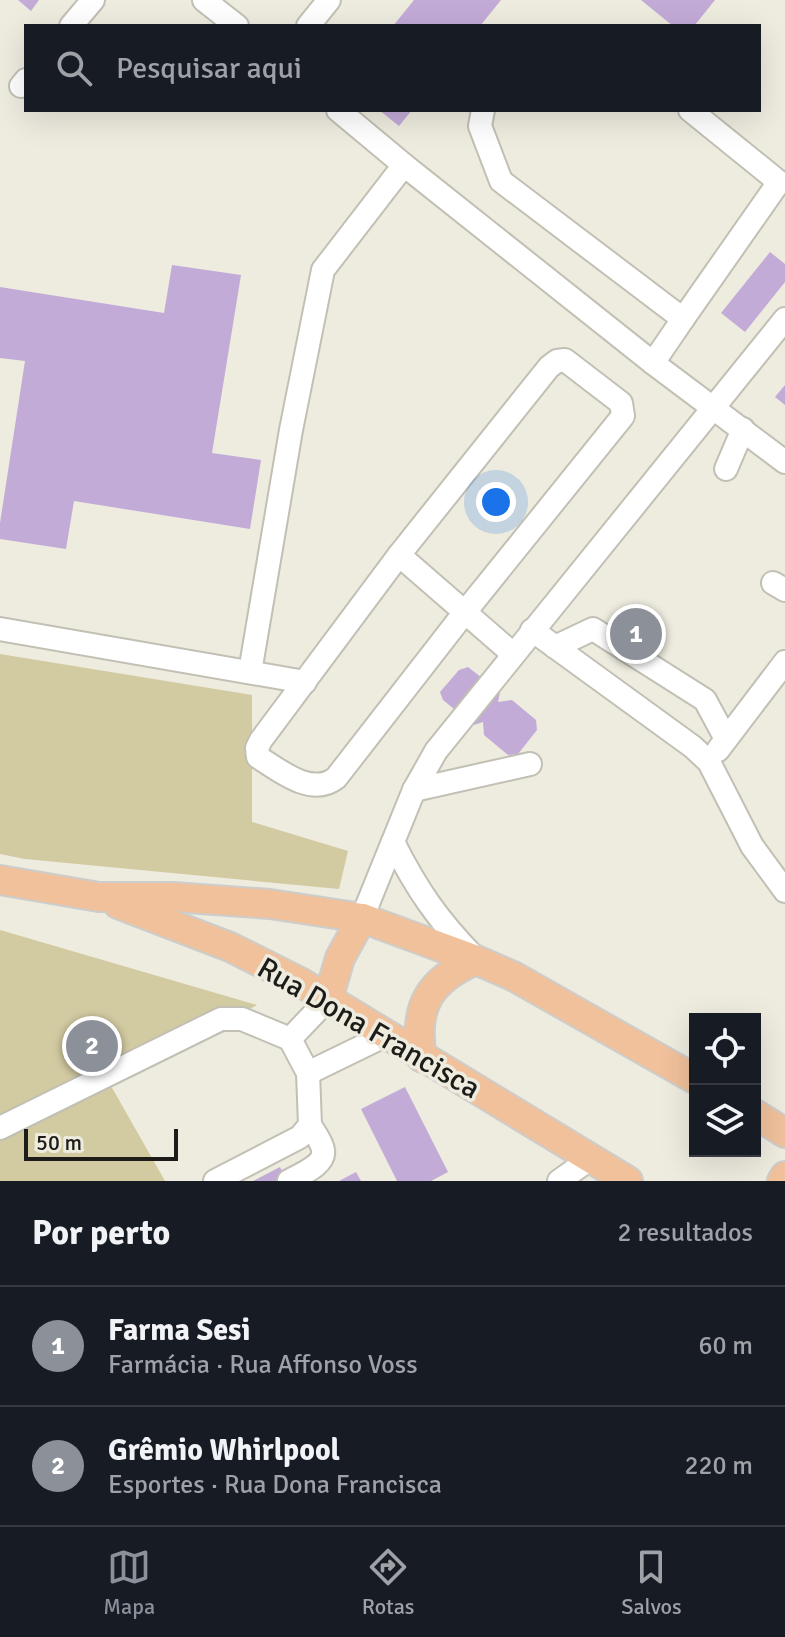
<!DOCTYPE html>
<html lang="pt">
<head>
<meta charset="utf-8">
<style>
  :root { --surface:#171b24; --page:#20242c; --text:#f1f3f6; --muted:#9ea1a6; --line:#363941; --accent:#8c9099 }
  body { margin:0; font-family:Signika,sans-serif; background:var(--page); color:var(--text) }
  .controls { position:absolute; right:24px; bottom:24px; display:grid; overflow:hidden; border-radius:0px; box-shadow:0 8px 32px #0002 }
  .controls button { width:72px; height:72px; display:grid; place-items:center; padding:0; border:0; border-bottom:2px solid var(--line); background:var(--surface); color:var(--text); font:40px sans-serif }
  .scale { position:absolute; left:24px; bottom:20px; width:154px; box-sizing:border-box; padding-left:8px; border:4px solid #1d1c18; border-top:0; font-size:22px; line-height:28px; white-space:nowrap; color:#1d1c18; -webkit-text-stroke:6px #eeebdf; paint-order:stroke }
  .you { position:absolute; left:496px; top:502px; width:28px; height:28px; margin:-20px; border:6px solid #fff; border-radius:50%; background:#1a73e8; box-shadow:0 0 0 12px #1a73e833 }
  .badge { display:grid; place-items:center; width:52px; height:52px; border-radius:50%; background:var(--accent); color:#fff; font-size:26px; font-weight:700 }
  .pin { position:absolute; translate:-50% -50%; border:4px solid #fff; box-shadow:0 2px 8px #0006 }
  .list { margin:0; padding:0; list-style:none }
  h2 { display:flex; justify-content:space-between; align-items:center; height:104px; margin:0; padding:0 32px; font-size:34px }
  h2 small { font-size:26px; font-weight:400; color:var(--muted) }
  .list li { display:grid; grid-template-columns:52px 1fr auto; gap:24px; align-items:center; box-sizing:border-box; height:120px; padding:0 32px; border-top:2px solid var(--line) }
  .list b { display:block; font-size:30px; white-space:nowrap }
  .list p { margin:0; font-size:26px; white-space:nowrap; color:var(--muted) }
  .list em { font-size:26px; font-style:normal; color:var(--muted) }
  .icon { flex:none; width:44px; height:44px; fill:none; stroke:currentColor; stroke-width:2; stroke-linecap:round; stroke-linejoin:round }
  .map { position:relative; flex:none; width:785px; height:1181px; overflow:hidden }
  .search { position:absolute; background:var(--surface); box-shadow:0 8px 32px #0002; left:24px; right:24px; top:24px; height:88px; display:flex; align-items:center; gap:20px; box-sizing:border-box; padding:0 28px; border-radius:0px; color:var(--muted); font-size:30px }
  .sheet { height:344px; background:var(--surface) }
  nav { display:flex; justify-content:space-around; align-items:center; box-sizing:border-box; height:112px; border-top:2px solid var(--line); background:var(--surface); font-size:22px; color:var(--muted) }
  nav a { display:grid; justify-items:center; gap:4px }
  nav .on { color:var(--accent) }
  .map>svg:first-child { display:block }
  .green { fill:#d2caa1 }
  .building { fill:#c2abd7 }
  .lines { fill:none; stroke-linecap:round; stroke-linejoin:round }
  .minor-casing { stroke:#c2c0b4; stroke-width:26 }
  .major-casing { stroke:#cdcdcc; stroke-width:32 }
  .minor { stroke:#fff; stroke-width:22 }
  .major { stroke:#f0c19b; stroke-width:28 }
  .labels { text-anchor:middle; stroke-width:7; stroke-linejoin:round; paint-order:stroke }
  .street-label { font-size:30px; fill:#1d1c18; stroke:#eeebdf }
</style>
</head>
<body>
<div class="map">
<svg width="785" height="1181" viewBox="0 0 785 1181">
  <rect width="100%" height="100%" fill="#eeebdf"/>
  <g class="green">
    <polygon points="0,654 252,695 252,822 348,851 339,889 25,859 0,854"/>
    <polygon points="0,930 257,1005 111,1086 165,1181 0,1181"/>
  </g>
  <g class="building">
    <polygon points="18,0 39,0 31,11"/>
    <polygon points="414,0 501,0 480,26 393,26"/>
    <polygon points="641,0 715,0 694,26 673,26"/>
    <polygon points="379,110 412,110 399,126"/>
    <polygon points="770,252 785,264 785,282 745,332 721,313"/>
    <polygon points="172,265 241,275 212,453 261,460 250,529 74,501 66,549 0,539 0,523 25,361 0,358 0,287 164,313"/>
    <polygon points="785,385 785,405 775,397"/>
    <polygon points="468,667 500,692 498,702 512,700 536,720 537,730 518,754 508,755 484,735 483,722 474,725 443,700 440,692 459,670"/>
    <polygon points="405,1087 448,1172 431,1181 397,1181 361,1109"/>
    <polygon points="280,1167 287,1181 253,1181"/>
    <polygon points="356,1172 361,1181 339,1181"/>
  </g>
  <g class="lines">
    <defs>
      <g id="minor">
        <polyline points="204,0 237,26"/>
        <polyline points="71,26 93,0"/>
        <polyline points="308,26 329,0"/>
        <polyline points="21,86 26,80"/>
        <polyline points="338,110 404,165 653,363 785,462"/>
        <polyline points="483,110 480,126 501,181 683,319 653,363"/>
        <polyline points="683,319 779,182 690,110"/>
        <path d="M 565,360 L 621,403 L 623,416 L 465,612 L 336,778 C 312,797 280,771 258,757 L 257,748 L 261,740 L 399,555 L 549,367 L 557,361 Z"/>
        <polyline points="726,469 743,429"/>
        <polyline points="399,555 513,654"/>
        <polyline points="773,583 785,590"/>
        <polyline points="0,629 305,682"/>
        <polyline points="532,630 693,747 709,762 752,846 785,891"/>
        <polyline points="555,647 593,629 705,700 726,739"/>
        <polyline points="250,672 291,430 323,270 404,165"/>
        <polyline points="718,750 785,662"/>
        <polyline points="414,790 530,764"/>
        <path d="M 393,842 C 417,890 438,920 475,958"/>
        <polyline points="362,918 414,790 436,751 785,319"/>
        <polyline points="290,1039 328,999"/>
        <polyline points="308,1073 386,1035"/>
        <polyline points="0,1128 221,1019 242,1019 290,1039 308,1073 310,1125 300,1137 215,1181"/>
        <path d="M 289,1181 C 299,1175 326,1165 323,1150 C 322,1142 314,1132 310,1125"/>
        <polyline points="559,1181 590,1159"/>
      </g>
      <g id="major">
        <polyline points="0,880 99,897 173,897 270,904 362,918 476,960 513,976 695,1079"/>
        <polyline points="118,904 230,947 300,982 628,1181"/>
        <polyline points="328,999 340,958 362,918"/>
        <path d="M 422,1058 C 413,1007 429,980 476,960"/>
        <polyline points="755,1114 785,1133"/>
        <polyline points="782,1181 785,1176"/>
      </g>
    </defs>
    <use href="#minor" class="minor-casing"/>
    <use href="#major" class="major-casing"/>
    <use href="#minor" class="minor"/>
    <use href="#major" class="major"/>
  </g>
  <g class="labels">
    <g class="street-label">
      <text transform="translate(369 1028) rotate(30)" y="10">Rua Dona Francisca</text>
    </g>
  </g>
</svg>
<div class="controls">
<button><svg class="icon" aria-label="locate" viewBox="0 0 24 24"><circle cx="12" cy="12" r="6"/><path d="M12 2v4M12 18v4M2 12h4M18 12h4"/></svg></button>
<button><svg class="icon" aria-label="layers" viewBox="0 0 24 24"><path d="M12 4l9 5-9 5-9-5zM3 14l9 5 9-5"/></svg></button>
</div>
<div class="scale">50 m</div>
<div class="you"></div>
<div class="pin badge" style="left:636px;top:634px">1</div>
<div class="pin badge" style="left:92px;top:1046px">2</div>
<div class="search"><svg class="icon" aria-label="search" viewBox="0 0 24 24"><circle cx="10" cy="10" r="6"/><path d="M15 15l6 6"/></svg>Pesquisar aqui</div>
</div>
<section class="sheet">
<h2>Por perto<small>2 resultados</small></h2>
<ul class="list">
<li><span class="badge">1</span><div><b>Farma Sesi</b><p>Farmácia · Rua Affonso Voss</p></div><em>60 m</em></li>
<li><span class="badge">2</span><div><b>Grêmio Whirlpool</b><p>Esportes · Rua Dona Francisca</p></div><em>220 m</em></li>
</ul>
</section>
<nav>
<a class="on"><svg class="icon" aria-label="map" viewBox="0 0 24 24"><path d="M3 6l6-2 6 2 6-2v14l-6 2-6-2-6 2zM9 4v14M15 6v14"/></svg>Mapa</a>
<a><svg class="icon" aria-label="directions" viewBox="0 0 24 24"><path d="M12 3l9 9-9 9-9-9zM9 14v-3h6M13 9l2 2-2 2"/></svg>Rotas</a>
<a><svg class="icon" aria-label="saved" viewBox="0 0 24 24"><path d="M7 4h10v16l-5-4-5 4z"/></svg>Salvos</a>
</nav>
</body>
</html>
